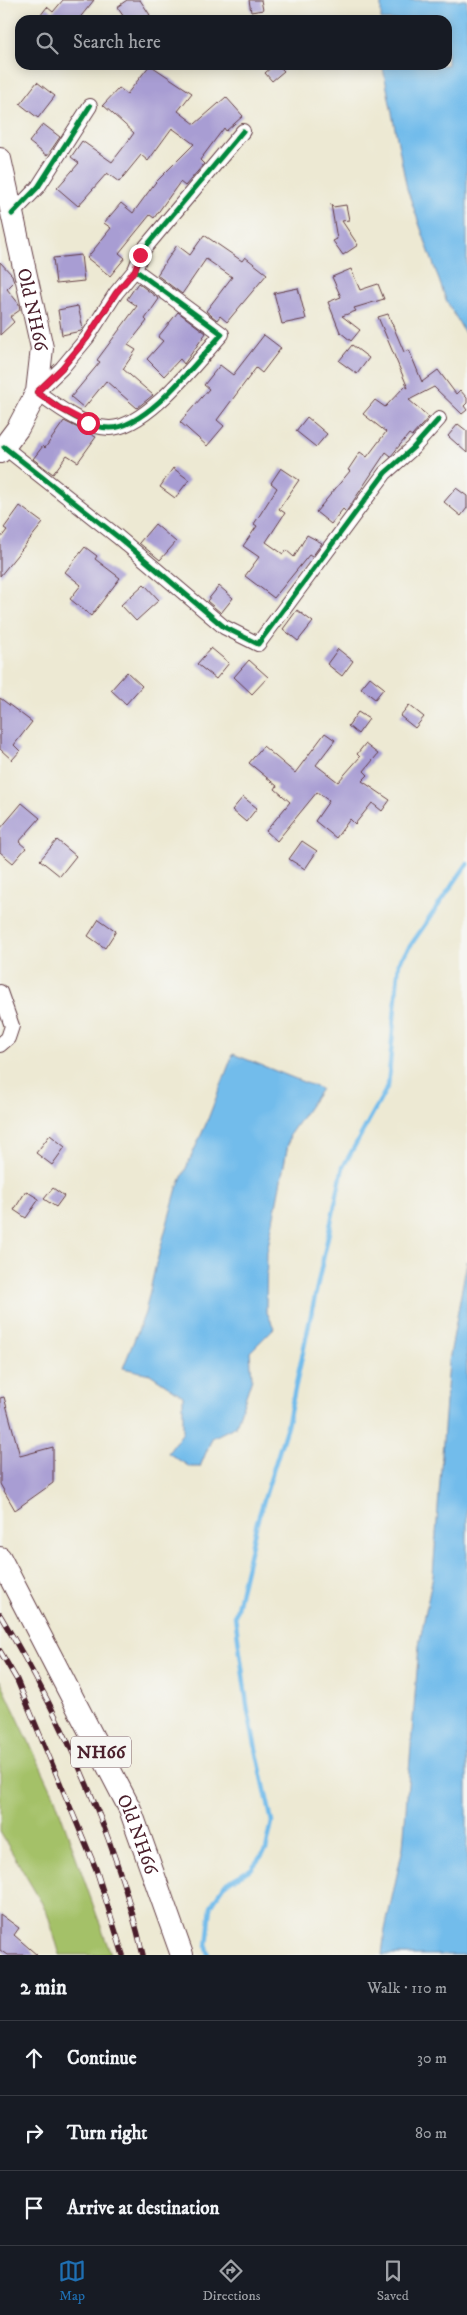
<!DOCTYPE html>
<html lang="en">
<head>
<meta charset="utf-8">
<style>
  :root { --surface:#171b24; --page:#20242c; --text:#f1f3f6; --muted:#9ea1a6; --line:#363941; --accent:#1f6fb2 }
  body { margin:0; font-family:"IM FELL DW Pica",serif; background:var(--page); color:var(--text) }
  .stop { position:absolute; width:15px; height:15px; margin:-11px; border:4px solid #e11d48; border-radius:50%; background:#fff }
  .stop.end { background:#e11d48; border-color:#fff; box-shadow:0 1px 5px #0008 }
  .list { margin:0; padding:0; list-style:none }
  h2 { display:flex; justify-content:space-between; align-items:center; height:65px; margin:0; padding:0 20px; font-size:21px }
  h2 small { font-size:16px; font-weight:400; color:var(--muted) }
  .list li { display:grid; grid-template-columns:32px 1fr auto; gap:15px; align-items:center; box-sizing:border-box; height:75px; padding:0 20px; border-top:1px solid var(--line) }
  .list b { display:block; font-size:19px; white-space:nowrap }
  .list em { font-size:16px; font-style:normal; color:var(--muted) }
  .icon { flex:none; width:28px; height:28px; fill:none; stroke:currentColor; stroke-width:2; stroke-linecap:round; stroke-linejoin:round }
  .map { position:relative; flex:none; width:467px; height:1955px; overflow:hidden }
  .search { position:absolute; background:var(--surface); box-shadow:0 2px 12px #0003; left:15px; right:15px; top:15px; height:55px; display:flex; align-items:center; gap:12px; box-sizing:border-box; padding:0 18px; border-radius:15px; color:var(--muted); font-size:19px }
  .sheet { height:290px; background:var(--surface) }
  nav { display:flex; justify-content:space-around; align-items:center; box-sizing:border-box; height:70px; border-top:1px solid var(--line); background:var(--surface); font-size:14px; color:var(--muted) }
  nav a { display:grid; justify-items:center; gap:2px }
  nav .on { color:var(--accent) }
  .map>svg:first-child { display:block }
  .green { fill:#a4c168; stroke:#77704a }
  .water { fill:#72bceb; stroke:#5e6e8b }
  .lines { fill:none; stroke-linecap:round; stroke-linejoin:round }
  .stream { stroke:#72bceb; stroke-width:4.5 }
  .building { fill:#a89dd3 }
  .street-casing { stroke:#623d44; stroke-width:16 }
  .primary-casing { stroke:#623d44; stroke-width:24 }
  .street { stroke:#fff; stroke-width:14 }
  .primary { stroke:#fff; stroke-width:22 }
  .rail-casing { stroke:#4a1f2b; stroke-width:5.5 }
  .rail { stroke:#f6f6f2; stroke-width:4; stroke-dasharray:11; stroke-linecap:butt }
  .cycleway-casing { stroke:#f6f6f2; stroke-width:8 }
  .cycleway { stroke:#00873e; stroke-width:5 }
  .route { stroke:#e11d48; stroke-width:6 }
  .labels { text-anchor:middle; stroke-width:4.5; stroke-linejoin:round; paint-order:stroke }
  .shield { fill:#f6f6f2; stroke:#7e6067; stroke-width:1 }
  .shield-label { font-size:18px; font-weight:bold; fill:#4a1f2b }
  .street-label { font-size:19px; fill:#4a1f2b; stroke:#f6f6f2 }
</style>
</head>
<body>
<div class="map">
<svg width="467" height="1955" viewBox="0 0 467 1955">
  <rect width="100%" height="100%" fill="#f6f6f2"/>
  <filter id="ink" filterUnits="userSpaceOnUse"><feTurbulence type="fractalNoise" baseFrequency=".02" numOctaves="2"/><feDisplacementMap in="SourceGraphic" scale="10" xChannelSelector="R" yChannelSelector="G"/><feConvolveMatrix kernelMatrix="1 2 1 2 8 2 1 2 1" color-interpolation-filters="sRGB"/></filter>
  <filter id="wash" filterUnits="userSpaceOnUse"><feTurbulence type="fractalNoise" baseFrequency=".0096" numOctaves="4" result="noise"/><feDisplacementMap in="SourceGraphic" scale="20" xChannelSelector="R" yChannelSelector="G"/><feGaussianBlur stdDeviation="1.12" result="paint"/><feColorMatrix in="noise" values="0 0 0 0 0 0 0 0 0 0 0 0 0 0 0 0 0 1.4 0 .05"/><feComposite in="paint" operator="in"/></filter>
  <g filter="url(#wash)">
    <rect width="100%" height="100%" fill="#ede9d3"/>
    <polygon class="green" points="0,1680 54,1795 111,1955 60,1955 47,1912 0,1832"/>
    <g class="water">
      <polygon points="381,0 467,0 467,337 446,300 407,189 383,68 383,65 447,65 447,20 381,20"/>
      <polygon points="233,1054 321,1089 290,1134 267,1252 266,1310 274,1328 250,1352 252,1378 236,1426 212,1438 200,1467 190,1467 168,1453 183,1432 183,1396 150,1374 123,1368 145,1313 155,1268 177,1188 206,1124"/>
      <polygon points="467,1261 467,1955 382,1955 385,1930 403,1847 419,1645 433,1575 449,1361"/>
    </g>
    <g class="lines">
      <polyline class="stream" points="209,1955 207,1947 211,1906 225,1884 251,1869 266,1850 272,1822 248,1712 235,1616 257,1522 287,1426 343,1167 388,1086 399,962 467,864"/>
    </g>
    <g id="blocks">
      <g class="building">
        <polygon points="63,0 94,0 78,20 37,20 47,7 53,12"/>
        <polygon points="127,0 140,0 150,15 143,20 126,20 117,7"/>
        <polygon points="249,0 261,0 263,10 251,12"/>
        <polygon points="150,65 192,93 178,111 195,124 226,97 243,116 226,131 224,128 200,160 204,164 185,186 180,182 154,218 150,215 119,253 125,258 110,276 87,258 111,228 104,223 121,203 133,213 155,183 194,144 172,128 148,161 141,155 119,182 107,173 78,206 57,188 79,163 71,157 82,141 112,162 126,144 134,133 103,105 119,88 127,94"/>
        <polygon points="274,65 278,65 284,71 272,81 265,73"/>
        <polygon points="37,82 55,96 38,118 20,104"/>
        <polygon points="43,124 60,137 47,156 29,142"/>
        <polygon points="331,204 333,207 346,205 349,220 342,221 358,245 343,255 333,241 337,239"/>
        <polygon points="204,235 242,261 245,257 267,274 227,322 220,316 217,320 206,311 232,277 206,259 182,294 157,275 177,245 190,255"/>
        <polygon points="81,255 84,281 56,284 53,258"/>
        <polygon points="0,262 12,275 14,282 7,289 19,304 20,310 10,317 14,322 0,335"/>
        <polygon points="351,269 360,290 378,284 384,299 354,308 356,311 342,316 360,330 351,341 340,332 328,302 341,297 332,277"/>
        <polygon points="138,283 159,299 145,319 147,321 128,345 136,350 123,369 153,395 137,408 106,381 84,408 71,397 100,362 97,360 137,306 127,299"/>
        <polygon points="298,288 306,319 282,324 274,293"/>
        <polygon points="78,306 83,329 81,331 62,335 58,310"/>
        <polygon points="178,312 206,333 184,364 180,359 164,376 147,359 163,341 158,337"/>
        <polygon points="388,314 404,352 409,350 422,382 438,370 456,394 460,390 467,398 467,403 464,406 467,410 462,414 434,387 409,400 429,417 412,436 409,434 391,456 386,452 346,512 343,509 331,524 316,512 350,471 348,470 360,452 367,457 386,432 363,414 375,400 385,407 405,386 408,388 378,317"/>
        <polygon points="264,335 281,348 262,373 256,368 217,420 224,426 207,446 180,422 209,389 204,385 220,365 233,375"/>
        <polygon points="352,345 369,358 357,374 339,361"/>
        <polygon points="307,417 327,434 316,447 296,431"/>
        <polygon points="64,421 96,437 78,462 67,455 53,474 33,459 43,446 45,448"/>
        <polygon points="458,424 467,431 467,453 448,436"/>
        <polygon points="173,468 189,480 175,498 160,487"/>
        <polygon points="281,468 299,480 279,509 285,513 266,542 283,554 286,550 294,557 307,535 322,543 312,557 309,555 274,598 245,576 259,557 243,546 257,526 254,524 277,488 271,483"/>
        <polygon points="456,488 467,496 467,508 461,516 444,502"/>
        <polygon points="20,506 43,523 0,576 0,539 7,530 4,528"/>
        <polygon points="155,524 176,542 160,560 139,543"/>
        <polygon points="85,547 97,556 95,559 120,578 91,616 70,599 81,585 65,572"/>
        <polygon points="144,584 159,600 136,621 121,605"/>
        <polygon points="219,586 233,598 221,613 207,601"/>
        <polygon points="297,610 313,622 298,641 283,629"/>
        <polygon points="211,648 229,663 216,679 197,664"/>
        <polygon points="338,649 353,661 342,676 327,664"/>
        <polygon points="249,660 268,677 252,694 234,677"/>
        <polygon points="127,672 142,686 126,704 111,690"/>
        <polygon points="370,677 384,688 375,699 361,688"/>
        <polygon points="0,698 32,722 14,745 20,751 12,760 0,749"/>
        <polygon points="409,705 424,717 415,728 400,716"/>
        <polygon points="358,712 369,719 358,734 348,726"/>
        <polygon points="325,733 335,740 316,765 338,782 360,757 357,754 365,744 378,754 364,771 368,775 362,781 390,800 382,811 372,803 355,824 350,819 336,838 315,821 329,801 317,792 277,841 266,831 290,802 275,789 277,786 249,763 263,746 295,773"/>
        <polygon points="243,797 257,808 246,822 232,810"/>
        <polygon points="22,803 40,818 19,842 26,848 13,863 0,852 0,829"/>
        <polygon points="57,840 76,856 60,876 40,860"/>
        <polygon points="302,841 317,851 305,869 289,859"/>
        <polygon points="99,919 116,931 105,948 88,936"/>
        <polygon points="50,1135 65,1147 52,1165 36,1153"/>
        <polygon points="53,1188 64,1196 56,1207 44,1199"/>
        <polygon points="26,1191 39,1199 26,1218 14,1210"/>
        <polygon points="4,1397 20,1456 53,1447 53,1483 15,1510 0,1484 0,1398"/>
        <polygon points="0,1914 19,1928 14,1935 37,1955 7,1955 0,1950"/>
      </g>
    </g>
  </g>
  <g filter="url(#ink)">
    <use href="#blocks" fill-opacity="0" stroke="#623d44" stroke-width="1"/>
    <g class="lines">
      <defs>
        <g id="street">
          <polyline points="12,214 38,187 90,106"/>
          <path d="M 135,270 L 222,334 C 197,361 146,429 109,428 C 83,427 57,406 37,392 L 62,368 L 87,338 L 116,293 L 135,270 L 143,250 L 243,131"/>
          <polyline points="4,447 118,537 224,627 258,644 385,473 413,448 439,419"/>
          <polyline points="0,992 12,1026 8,1038 0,1045"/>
        </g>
        <g id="primary">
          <path id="s1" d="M 0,159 L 42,348 L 37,392 L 18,428 L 0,452"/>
          <path id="s2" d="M 0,1558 L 130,1809 L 182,1955"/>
        </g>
      </defs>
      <use href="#street" class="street-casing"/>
      <use href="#primary" class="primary-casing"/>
      <use href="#street" class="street"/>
      <use href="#primary" class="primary"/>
      <defs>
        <g id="rail">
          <path d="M 0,1615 C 63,1720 115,1835 143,1955"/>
          <polyline points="0,1651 17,1680 96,1869 123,1955"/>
        </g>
      </defs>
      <use href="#rail" class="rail-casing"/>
      <use href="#rail" class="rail"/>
      <defs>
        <g id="cycleway">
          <polyline points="12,214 38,187 90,106"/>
          <path d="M 135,270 L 222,334 C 197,361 146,429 109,428 C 83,427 57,406 37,392 L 62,368 L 87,338 L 116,293 L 135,270 L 143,250 L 243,131"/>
          <polyline points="4,447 118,537 224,627 258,644 385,473 413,448 439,419"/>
        </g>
      </defs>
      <use href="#cycleway" class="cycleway-casing"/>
      <use href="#cycleway" class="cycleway"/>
    </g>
  </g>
  <g class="lines" filter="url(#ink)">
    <polyline class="route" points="88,423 59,408 37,392 62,368 87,338 116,293 135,270 140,255"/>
  </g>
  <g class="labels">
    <rect class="shield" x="71" y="1736.5" width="60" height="31" rx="4"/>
    <g class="shield-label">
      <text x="101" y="1758">NH66</text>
    </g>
    <g class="street-label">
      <text dy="7" stroke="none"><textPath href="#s1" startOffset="154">Old NH66</textPath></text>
      <text dy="7" stroke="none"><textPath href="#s2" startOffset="309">Old NH66</textPath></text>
    </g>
  </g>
</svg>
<div class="stop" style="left:88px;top:423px"></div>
<div class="stop end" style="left:140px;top:255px"></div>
<div class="search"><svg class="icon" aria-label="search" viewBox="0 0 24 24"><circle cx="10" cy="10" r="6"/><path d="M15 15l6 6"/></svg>Search here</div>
</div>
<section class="sheet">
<h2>2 min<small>Walk · 110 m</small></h2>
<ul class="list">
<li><svg class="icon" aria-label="ahead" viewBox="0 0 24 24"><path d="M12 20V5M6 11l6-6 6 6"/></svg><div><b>Continue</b></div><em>30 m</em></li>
<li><svg class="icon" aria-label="right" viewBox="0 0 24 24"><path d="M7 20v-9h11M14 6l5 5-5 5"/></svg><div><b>Turn right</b></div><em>80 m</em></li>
<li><svg class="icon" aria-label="arrive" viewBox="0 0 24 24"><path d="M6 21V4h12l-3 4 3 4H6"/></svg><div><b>Arrive at destination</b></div></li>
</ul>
</section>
<nav>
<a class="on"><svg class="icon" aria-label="map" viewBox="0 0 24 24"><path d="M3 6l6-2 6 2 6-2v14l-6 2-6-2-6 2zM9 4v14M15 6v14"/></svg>Map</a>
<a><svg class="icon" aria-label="directions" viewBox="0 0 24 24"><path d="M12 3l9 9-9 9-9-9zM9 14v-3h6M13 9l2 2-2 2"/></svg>Directions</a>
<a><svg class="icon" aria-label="saved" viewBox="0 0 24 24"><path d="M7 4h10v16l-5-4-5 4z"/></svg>Saved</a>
</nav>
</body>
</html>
